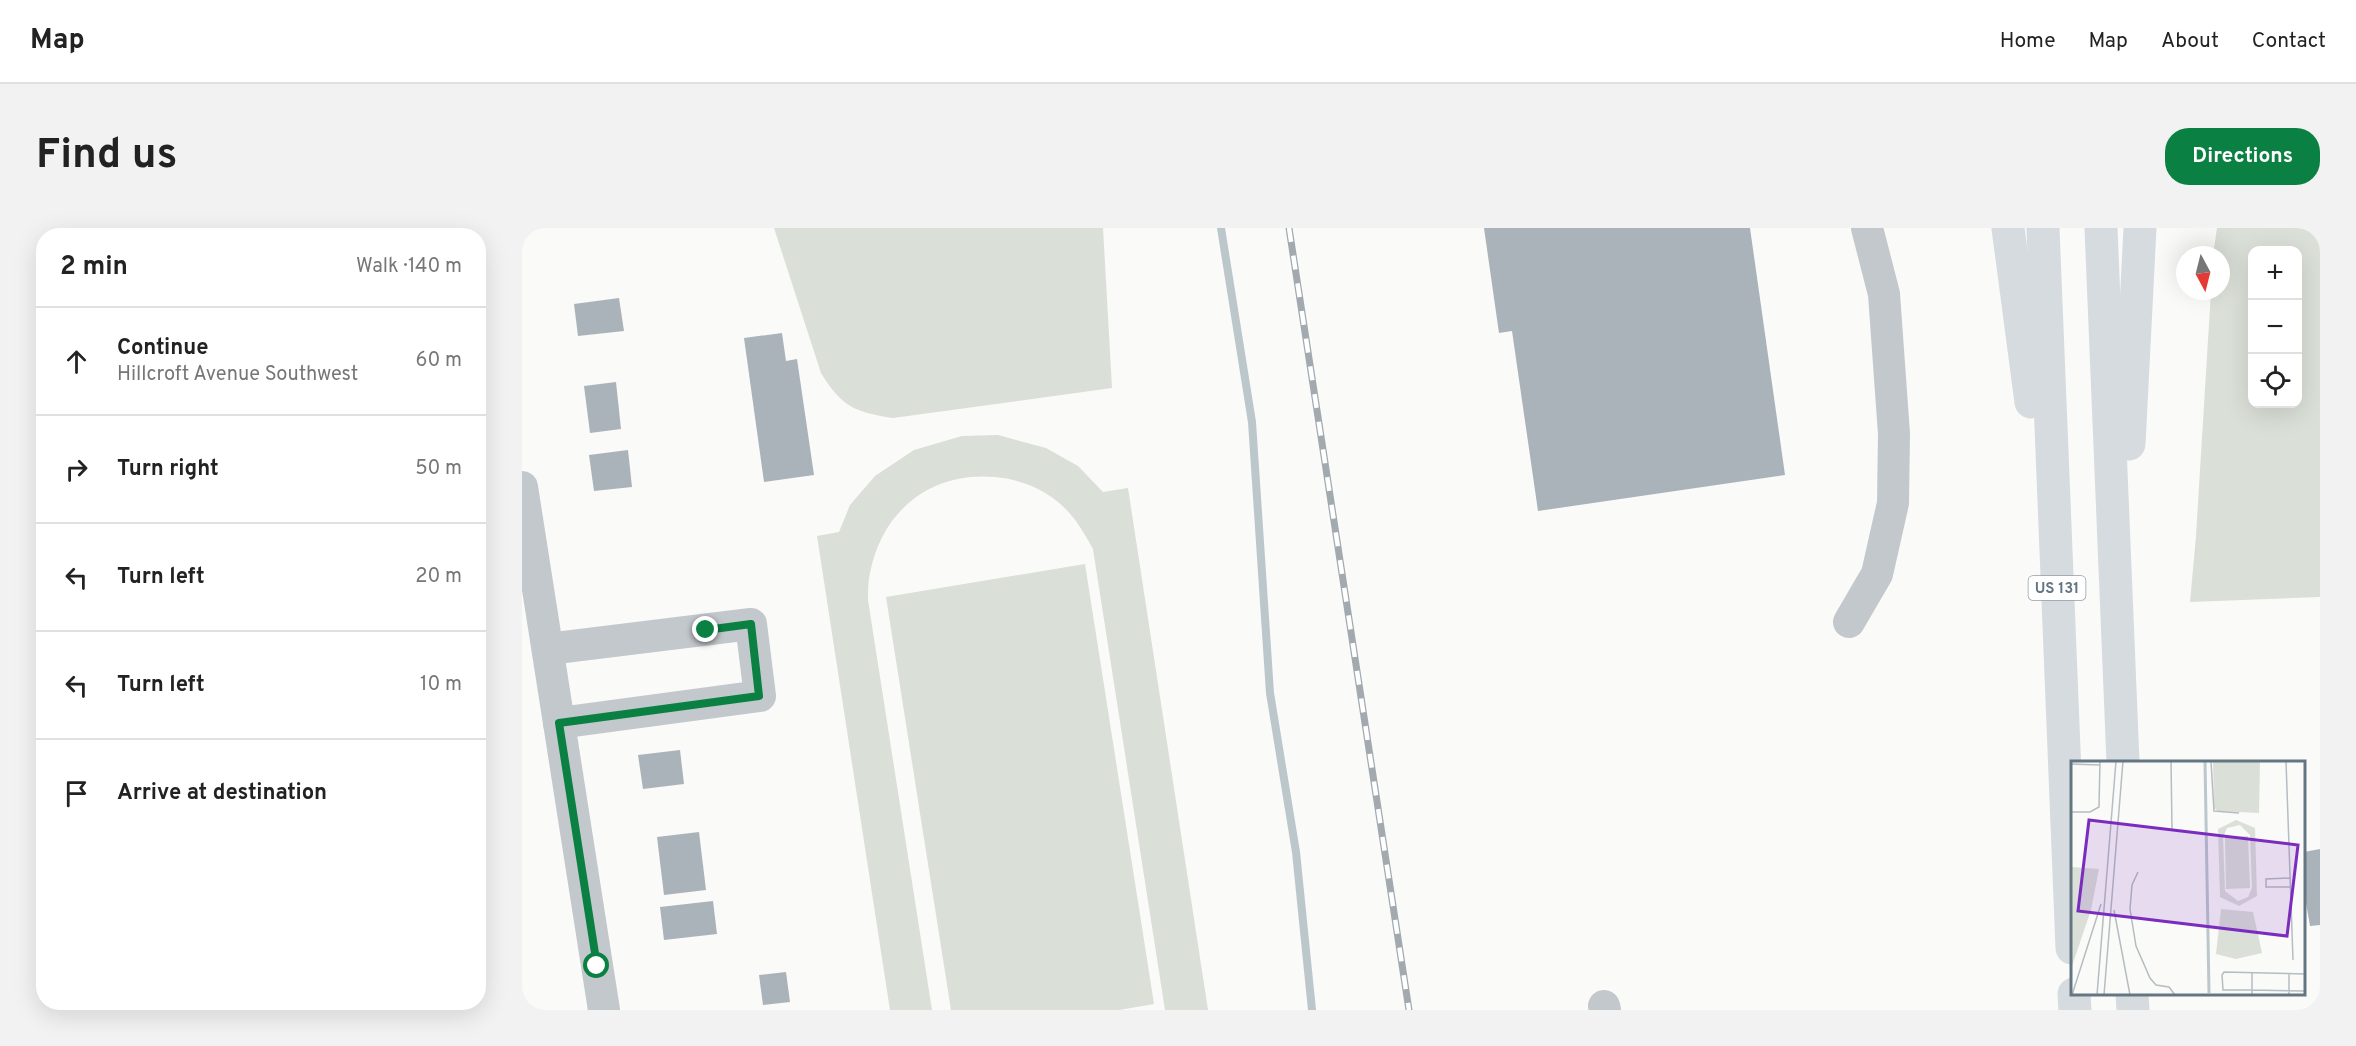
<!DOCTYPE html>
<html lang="en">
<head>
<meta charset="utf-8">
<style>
  :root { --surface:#fff; --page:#f2f2f2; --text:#222; --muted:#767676; --line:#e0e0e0; --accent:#0b8043 }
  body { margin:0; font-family:Overpass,sans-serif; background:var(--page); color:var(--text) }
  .controls { position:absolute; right:18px; top:18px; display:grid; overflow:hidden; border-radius:12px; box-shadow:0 6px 24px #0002 }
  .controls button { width:54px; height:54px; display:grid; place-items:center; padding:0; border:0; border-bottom:2px solid var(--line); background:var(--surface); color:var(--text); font:30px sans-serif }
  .compass { position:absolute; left:1654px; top:18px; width:54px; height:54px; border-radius:50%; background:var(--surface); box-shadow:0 6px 24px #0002; rotate:173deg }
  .stop { position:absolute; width:18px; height:18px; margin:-14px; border:4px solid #0b8043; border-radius:50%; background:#fff }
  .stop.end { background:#0b8043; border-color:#fff; box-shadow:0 2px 6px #0008 }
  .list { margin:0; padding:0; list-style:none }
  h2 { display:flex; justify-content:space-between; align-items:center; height:78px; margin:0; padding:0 24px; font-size:26px }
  h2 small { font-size:20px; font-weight:400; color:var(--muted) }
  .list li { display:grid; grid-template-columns:39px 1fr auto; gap:18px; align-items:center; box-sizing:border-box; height:108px; padding:0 24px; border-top:2px solid var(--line) }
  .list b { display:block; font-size:22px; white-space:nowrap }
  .list p { margin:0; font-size:20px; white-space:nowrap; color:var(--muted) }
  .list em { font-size:20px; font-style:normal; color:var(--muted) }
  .icon { flex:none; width:33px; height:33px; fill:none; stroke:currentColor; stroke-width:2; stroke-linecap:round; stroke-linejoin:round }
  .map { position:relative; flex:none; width:1798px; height:782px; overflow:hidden; border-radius:24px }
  header { display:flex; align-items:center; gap:36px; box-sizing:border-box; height:84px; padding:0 30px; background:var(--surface); border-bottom:2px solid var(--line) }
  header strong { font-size:28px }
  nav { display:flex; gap:33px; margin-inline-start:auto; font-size:21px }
  .intro { display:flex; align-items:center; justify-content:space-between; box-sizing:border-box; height:144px; padding:0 36px }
  h1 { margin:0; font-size:42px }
  .button { padding:15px 27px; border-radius:24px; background:var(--accent); color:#fff; font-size:21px; font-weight:700 }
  main { display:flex; gap:36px; padding:0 36px }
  aside { flex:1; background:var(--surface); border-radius:24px; box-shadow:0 6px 24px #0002 }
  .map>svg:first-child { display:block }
  .green { fill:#dadfd7; fill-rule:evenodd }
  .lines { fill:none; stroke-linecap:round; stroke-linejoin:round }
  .stream { stroke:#bbc7cb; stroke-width:8 }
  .building { fill:#aab3b9 }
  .minor { stroke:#c3c8cc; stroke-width:32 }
  .highway { stroke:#d6dbdf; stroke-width:33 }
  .rail-casing { stroke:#a2aab0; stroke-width:7 }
  .rail { stroke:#fff; stroke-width:4.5; stroke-dasharray:14; stroke-linecap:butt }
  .route { stroke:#0b8043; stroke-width:8 }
  .labels { text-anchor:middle; stroke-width:6; stroke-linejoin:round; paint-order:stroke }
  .shield { fill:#fff; stroke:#939fa8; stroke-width:1.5 }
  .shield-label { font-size:15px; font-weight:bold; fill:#657683 }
  .inset-river { fill:none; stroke:#bbc7cb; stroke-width:3 }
  .inset-road { fill:none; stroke:#b5bdc2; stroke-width:1.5 }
  .view { fill:#7b2cbf; fill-opacity:0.15; stroke:#7b2cbf; stroke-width:3 }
  .inset-edge { fill:none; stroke:#657683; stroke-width:3 }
</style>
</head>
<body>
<header>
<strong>Map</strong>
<nav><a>Home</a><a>Map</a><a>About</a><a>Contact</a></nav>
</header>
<div class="intro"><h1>Find us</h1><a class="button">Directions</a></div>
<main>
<aside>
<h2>2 min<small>Walk · 140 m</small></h2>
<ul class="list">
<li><svg class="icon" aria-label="ahead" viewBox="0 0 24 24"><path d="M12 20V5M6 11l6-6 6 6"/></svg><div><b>Continue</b><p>Hillcroft Avenue Southwest</p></div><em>60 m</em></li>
<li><svg class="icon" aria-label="right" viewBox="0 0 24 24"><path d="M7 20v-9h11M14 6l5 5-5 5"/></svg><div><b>Turn right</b></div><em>50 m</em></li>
<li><svg class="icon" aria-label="left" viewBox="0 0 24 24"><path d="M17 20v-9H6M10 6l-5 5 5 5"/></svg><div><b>Turn left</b></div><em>20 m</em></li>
<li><svg class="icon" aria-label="left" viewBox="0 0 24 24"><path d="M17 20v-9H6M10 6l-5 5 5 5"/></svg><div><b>Turn left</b></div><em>10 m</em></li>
<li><svg class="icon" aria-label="arrive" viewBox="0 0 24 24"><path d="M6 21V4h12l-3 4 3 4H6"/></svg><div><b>Arrive at destination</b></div></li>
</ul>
</aside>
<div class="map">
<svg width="1798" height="782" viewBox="0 0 1798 782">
  <rect width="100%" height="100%" fill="#fafaf8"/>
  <g class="green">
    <path d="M 252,0 L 581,0 L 590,160 L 371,190 C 332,184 320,179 299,145 Z"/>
    <path d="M 1695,0 L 1798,0 L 1798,369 L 1668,374 L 1674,308 L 1689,63 L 1699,63 L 1699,27 L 1691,27 ZM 1776,22 L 1776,176 L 1730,176 L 1730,22 Z"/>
    <path d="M 476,207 L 524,220 L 556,238 L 581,264 L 606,260 L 686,782 L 643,782 L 571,321 C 561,303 552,287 536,274 C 518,259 495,251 473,249 C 410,243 360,282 348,345 C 346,353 346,363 346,372 L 410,782 L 368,782 L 295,308 L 317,304 L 328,277 L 353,248 L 392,222 L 440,208 Z"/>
    <polygon points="563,336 632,776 597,782 429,782 364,369"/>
  </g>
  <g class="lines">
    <polyline class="stream" points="699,0 730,194 748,465 774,624 790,782"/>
  </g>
  <g class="building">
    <polygon points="962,0 1228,0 1263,247 1016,283 990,103 977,105"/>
    <polygon points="97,70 102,103 56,108 52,76"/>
    <polygon points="260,105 264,133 275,131 292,247 242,254 222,110"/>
    <polygon points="94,154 99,201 68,205 62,158"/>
    <polygon points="106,222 110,259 72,263 67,227"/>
    <polygon points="158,522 162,556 121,561 116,527"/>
    <polygon points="177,604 184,662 142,667 135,609"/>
    <polygon points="1798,621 1798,697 1788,698 1782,663 1782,624"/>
    <polygon points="191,673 195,706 142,712 138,679"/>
    <polygon points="264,744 268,774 241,777 237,747"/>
  </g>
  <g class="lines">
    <g class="minor">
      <polyline points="0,259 82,782"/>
      <polyline points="1327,394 1355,346 1371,275 1372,206 1362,66 1345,0"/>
      <polyline points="26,421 229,396 238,468 37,495"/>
      <polyline points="1082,778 1083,782"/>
    </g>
    <g class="highway">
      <polyline points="1486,0 1509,174"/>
      <polyline points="1521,0 1550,720"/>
      <polyline points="1579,0 1601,534"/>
      <polyline points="1607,216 1618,0"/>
      <polyline points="1552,766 1553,782"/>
      <polyline points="1610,766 1611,782"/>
    </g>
    <defs>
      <polyline id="rail" points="767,0 887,782"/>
    </defs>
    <use href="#rail" class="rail-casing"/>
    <use href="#rail" class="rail"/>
  </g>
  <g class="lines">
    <polyline class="route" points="75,738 37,495 237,468 229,396 184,402"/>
  </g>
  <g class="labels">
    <rect class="shield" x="1506.5" y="348" width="57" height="24" rx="4.5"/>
    <g class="shield-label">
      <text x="1535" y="365">US 131</text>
    </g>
  </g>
  <g transform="translate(1549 533)">
    <rect width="234" height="234" fill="#fafaf8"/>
    <path d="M 142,0 L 189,0 L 188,52 L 147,50 L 143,47 ZM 165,59 L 184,67 L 186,135 L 168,145 L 149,136 L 147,68 ZM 169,64 L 179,74 L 181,127 L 177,136 L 167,140 L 154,130 L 152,76 L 156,67 ZM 177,75 L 179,127 L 155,128 L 154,76 ZM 0,106 L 28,108 L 20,149 L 0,208 ZM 150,148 L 182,151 L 191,192 L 165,198 L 145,193 Z" fill="#dadfd7" fill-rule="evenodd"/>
    <path class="inset-river" d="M 134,0 L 138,232"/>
    <path class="inset-road" d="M 100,0 L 101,69M 140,0 L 143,50 L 168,52M 215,0 L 222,199M 0,3 L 29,4M 0,51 L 19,51 L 28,46 L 29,0M 67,111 L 61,124 L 59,148 L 65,185 L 79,217 L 85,224 L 98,226 L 104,234M 219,117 L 195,118 L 195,126 L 219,126M 43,149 L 59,234M 181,212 L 181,229 L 234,230M 1,234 L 30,143M 26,234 L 45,0M 33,234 L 52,0M 181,234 L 181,229 L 152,229 L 151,214 L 153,211 L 234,213M 218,234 L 218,212"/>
    <path class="view" d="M 18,59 L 227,84 L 216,175 L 7,150 Z"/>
    <rect width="234" height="234" class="inset-edge"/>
  </g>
</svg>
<div class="controls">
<button>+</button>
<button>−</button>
<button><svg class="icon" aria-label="locate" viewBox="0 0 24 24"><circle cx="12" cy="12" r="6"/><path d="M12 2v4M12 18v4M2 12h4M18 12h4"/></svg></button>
</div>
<svg class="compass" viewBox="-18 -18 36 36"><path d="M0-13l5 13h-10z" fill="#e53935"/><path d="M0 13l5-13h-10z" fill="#767676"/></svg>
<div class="stop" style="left:75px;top:738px"></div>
<div class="stop end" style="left:184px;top:402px"></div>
</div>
</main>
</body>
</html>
